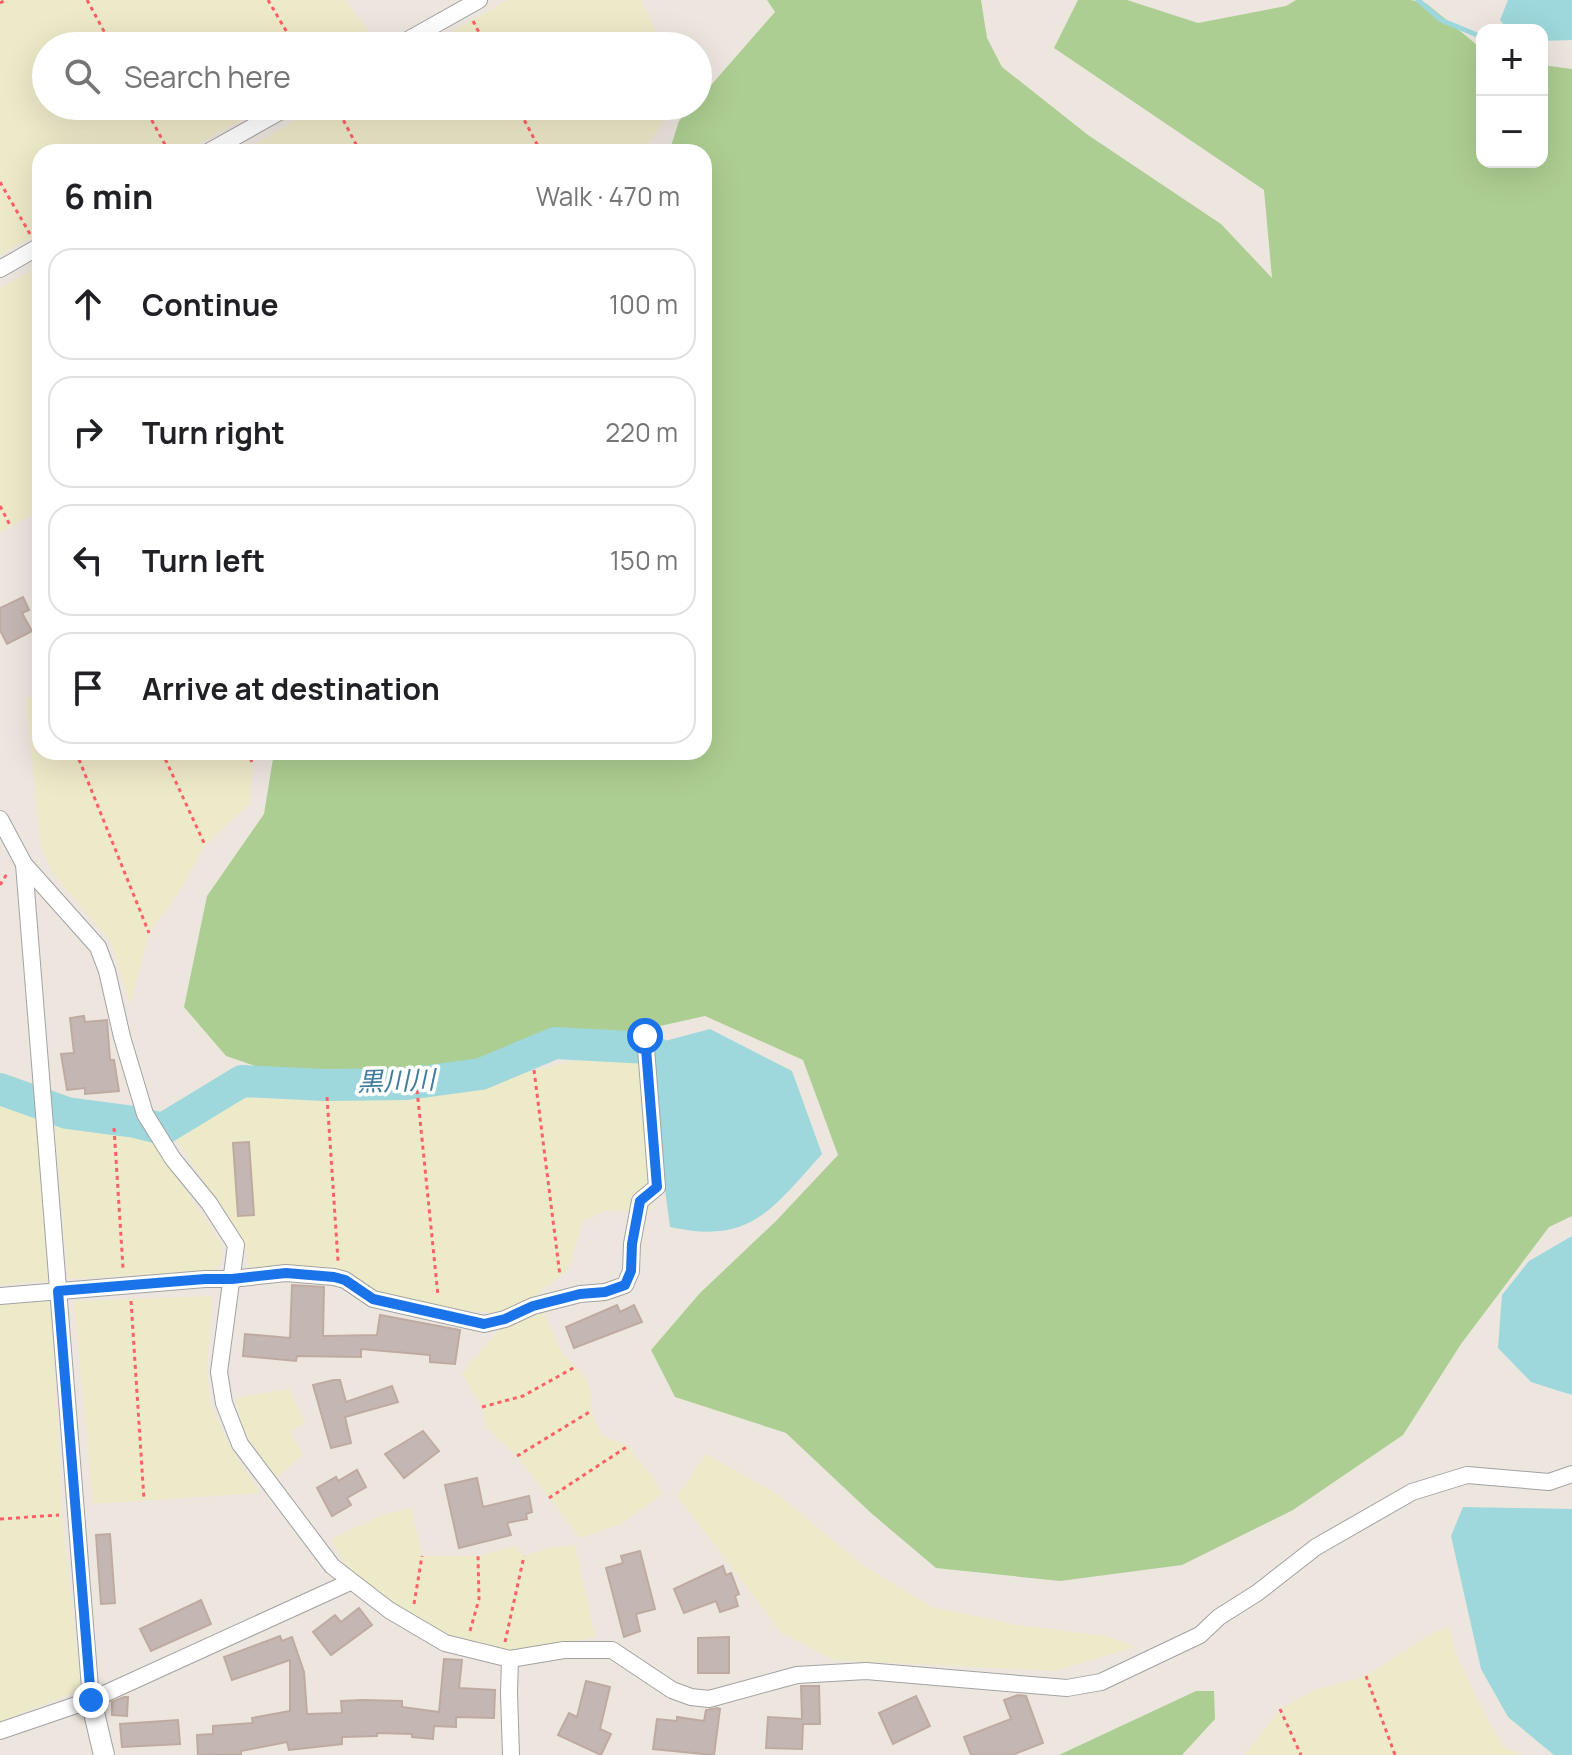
<!DOCTYPE html>
<html lang="en">
<head>
<meta charset="utf-8">
<style>
  :root { --surface:#fff; --page:#f2f2f2; --text:#202124; --muted:#757577; --line:#e0e0e0 }
  body { margin:0; font-family:Manrope,"Noto Sans JP",sans-serif; background:var(--page); color:var(--text) }
  .controls { position:absolute; right:24px; top:24px; display:grid; overflow:hidden; border-radius:16px; box-shadow:0 8px 32px #0002 }
  .controls button { width:72px; height:72px; display:grid; place-items:center; padding:0; border:0; border-bottom:2px solid var(--line); background:var(--surface); color:var(--text); font:40px sans-serif }
  .stop { position:absolute; width:24px; height:24px; margin:-18px; border:6px solid #1a73e8; border-radius:50%; background:#fff }
  .stop.end { background:#1a73e8; border-color:#fff; box-shadow:0 2px 8px #0008 }
  .list { margin:0; padding:0; list-style:none }
  h2 { display:flex; justify-content:space-between; align-items:center; height:104px; margin:0; padding:0 32px; font-size:34px }
  h2 small { font-size:26px; font-weight:400; color:var(--muted) }
  .list li { display:grid; grid-template-columns:52px 1fr auto; gap:24px; align-items:center; box-sizing:border-box; height:112px; margin:0 16px 16px; padding:0 16px; border:2px solid var(--line); border-radius:24px }
  .list b { display:block; font-size:30px; white-space:nowrap }
  .list em { font-size:26px; font-style:normal; color:var(--muted) }
  .icon { flex:none; width:44px; height:44px; fill:none; stroke:currentColor; stroke-width:2; stroke-linecap:round; stroke-linejoin:round }
  .map { position:relative; flex:none; width:1572px; height:1755px; overflow:hidden }
  .search { position:absolute; background:var(--surface); box-shadow:0 8px 32px #0002; left:32px; top:32px; width:680px; height:88px; display:flex; align-items:center; gap:20px; box-sizing:border-box; padding:0 28px; border-radius:44px; color:var(--muted); font-size:30px }
  .panel { position:absolute; background:var(--surface); box-shadow:0 8px 32px #0002; left:32px; top:144px; width:680px; height:616px; border-radius:24px }
  .map>svg:first-child { display:block }
  .farmland { fill:#edeac9 }
  .forest { fill:#adce92 }
  .water { fill:#9ed8dc }
  .lines { fill:none; stroke-linecap:round; stroke-linejoin:round }
  .stream { stroke:#9ed8dc; stroke-width:5 }
  .river { stroke:#9ed8dc; stroke-width:32 }
  .building { fill:#c4b7b3; stroke:#bfaaa1; stroke-width:2 }
  .minor-casing { stroke:#a2a2a2; stroke-width:18 }
  .tertiary-casing { stroke:#a2a2a2; stroke-width:22 }
  .path { stroke:#fd6068; stroke-width:3; stroke-dasharray:4 4; stroke-linecap:butt }
  .minor { stroke:#fff; stroke-width:16 }
  .tertiary { stroke:#fff; stroke-width:20 }
  .route { stroke:#1a73e8; stroke-width:10 }
  .labels { text-anchor:middle; stroke-width:7; stroke-linejoin:round; paint-order:stroke }
  .water-label { font-size:26px; font-style:italic; fill:#417c9c; stroke:#fff }
</style>
</head>
<body>
<div class="map">
<svg width="1572" height="1755" viewBox="0 0 1572 1755">
  <rect width="100%" height="100%" fill="#ede6df"/>
  <g class="farmland">
    <polygon points="0,0 345,0 378,43 373,46 46,46 46,106 266,106 184,152 40,152 40,233 0,255"/>
    <polygon points="508,0 641,0 663,46 427,46"/>
    <polygon points="322,106 673,106 649,143 632,152 240,152"/>
    <polygon points="40,266 40,510 0,533 0,288"/>
    <polygon points="40,695 40,752 256,752 252,762 250,803 205,845 179,892 149,933 130,1004 111,942 53,873 41,848 26,699"/>
    <polygon points="597,1056 640,1056 653,1210 604,1211 583,1221 568,1270 535,1296 516,1306 492,1313 439,1308 380,1294 338,1269 250,1270 243,1241 173,1135 232,1101 254,1096 327,1097 417,1090 466,1091 534,1070"/>
    <polygon points="0,1104 36,1113 48,1281 0,1285"/>
    <polygon points="54,1119 148,1133 221,1243 223,1256 215,1271 68,1279"/>
    <polygon points="212,1296 207,1369 210,1405 232,1450 260,1493 93,1504 74,1301"/>
    <polygon points="51,1300 62,1515 81,1690 0,1722 0,1304"/>
    <polygon points="542,1309 563,1354 585,1377 591,1391 591,1411 601,1435 628,1446 650,1474 662,1494 621,1524 580,1538 517,1456 486,1427 482,1407 462,1373 500,1328"/>
    <polygon points="289,1389 305,1423 290,1432 303,1455 276,1478 246,1441 235,1398"/>
    <polygon points="706,1454 777,1494 861,1564 932,1607 1018,1625 1106,1636 1135,1647 1055,1671 834,1660 782,1633 677,1496"/>
    <polygon points="411,1508 422,1556 478,1556 516,1546 524,1556 548,1548 575,1545 595,1637 527,1652 503,1651 452,1639 392,1605 347,1566 331,1539 380,1516"/>
    <polygon points="1449,1626 1455,1652 1489,1723 1504,1747 1522,1755 1245,1755 1280,1709 1315,1690 1366,1676 1433,1633"/>
  </g>
  <g class="forest">
    <polygon points="767,0 981,0 987,38 1002,67 1088,135 1221,224 1272,278 1264,190 1054,48 1078,0 1127,0 1198,23 1286,6 1296,0 1411,0 1427,4 1482,49 1482,162 1542,162 1542,65 1572,69 1572,1216 1549,1227 1461,1344 1403,1435 1293,1510 1182,1565 1060,1581 936,1568 871,1513 786,1433 675,1397 651,1350 700,1293 776,1221 838,1155 803,1060 705,1016 624,1034 557,1030 489,1064 388,1073 291,1078 226,1056 184,1007 207,896 264,814 274,752 704,752 704,152 669,152 679,121 693,106 698,106 698,100 775,12"/>
    <polygon points="1196,1691 1214,1691 1215,1719 1182,1755 1059,1755"/>
  </g>
  <g class="water">
    <polygon points="1508,0 1572,0 1572,40 1542,41 1542,30 1508,30 1500,20"/>
    <path d="M 710,1029 L 792,1071 L 822,1154 C 772,1209 751,1245 670,1227 L 646,1046 Z"/>
    <polygon points="1572,1236 1572,1395 1531,1382 1498,1348 1502,1295 1529,1261"/>
    <polygon points="1463,1507 1572,1509 1572,1755 1554,1755 1508,1717 1481,1669 1451,1536"/>
  </g>
  <g class="lines">
    <polyline class="stream" points="1418,0 1441,20 1482,37"/>
    <polyline class="river" points="0,1089 67,1113 135,1122 163,1129 242,1081 325,1085 407,1084 481,1074 555,1043 649,1048 674,1066"/>
  </g>
  <g class="building">
    <polygon points="23,597 29,610 22,613 32,631 7,644 0,630 0,608"/>
    <polygon points="84,1016 85,1022 107,1020 110,1060 114,1060 119,1091 85,1094 85,1088 67,1090 61,1054 74,1053 70,1018"/>
    <polygon points="249,1142 254,1215 238,1216 233,1143"/>
    <polygon points="292,1285 324,1287 323,1336 377,1335 380,1315 460,1330 455,1364 430,1362 430,1355 361,1349 361,1357 297,1356 296,1361 243,1356 245,1334 290,1338"/>
    <polygon points="617,1305 620,1312 634,1305 642,1322 574,1348 566,1327"/>
    <polygon points="334,1380 340,1380 346,1402 392,1386 398,1402 345,1417 351,1443 331,1448 313,1385"/>
    <polygon points="423,1431 439,1451 404,1478 385,1454"/>
    <polygon points="357,1470 366,1487 347,1498 351,1505 332,1516 317,1488 336,1477 338,1481"/>
    <polygon points="477,1478 483,1507 529,1496 532,1512 526,1514 527,1519 507,1523 511,1535 459,1548 445,1485"/>
    <polygon points="110,1534 115,1603 101,1604 96,1535"/>
    <polygon points="640,1551 655,1609 636,1614 640,1631 624,1637 606,1568 623,1563 621,1556"/>
    <polygon points="723,1566 726,1575 731,1573 739,1594 735,1596 738,1606 720,1612 716,1601 684,1613 674,1589"/>
    <polygon points="201,1600 211,1624 151,1651 140,1629"/>
    <polygon points="359,1608 372,1625 331,1655 313,1632 335,1615 341,1622"/>
    <polygon points="280,1636 282,1641 292,1637 304,1672 307,1714 342,1713 341,1701 362,1700 402,1701 402,1707 439,1712 444,1659 462,1660 459,1688 495,1690 494,1718 456,1717 456,1727 434,1726 433,1739 412,1737 412,1734 377,1733 377,1736 342,1737 342,1744 289,1750 287,1742 241,1751 241,1754 198,1755 197,1735 213,1734 213,1726 253,1723 252,1718 290,1711 290,1660 232,1680 224,1657"/>
    <polygon points="729,1637 729,1673 698,1673 698,1638"/>
    <polygon points="586,1681 610,1687 600,1729 611,1734 601,1755 558,1735 569,1713 577,1717"/>
    <polygon points="801,1686 819,1686 820,1724 803,1724 802,1749 766,1748 768,1717 802,1719"/>
    <polygon points="1018,1695 1026,1696 1043,1743 1012,1755 971,1755 964,1737 1011,1719 1004,1700"/>
    <polygon points="916,1696 930,1726 893,1744 879,1713"/>
    <polygon points="124,1697 128,1697 127,1716 112,1715 112,1702"/>
    <polygon points="717,1708 720,1709 714,1755 653,1749 657,1719 677,1721 677,1717 704,1721 706,1710"/>
    <polygon points="178,1720 180,1744 122,1747 120,1724"/>
  </g>
  <g class="lines">
    <defs>
      <g id="minor">
        <polyline points="397,46 479,0"/>
        <polyline points="208,152 290,106"/>
        <polyline points="0,269 40,246"/>
        <polyline points="0,819 24,864 98,947 107,971 122,1037 145,1114 173,1159 209,1203 236,1245 219,1372 224,1403 240,1444 332,1566 389,1610 445,1643 510,1659 564,1650 612,1650 672,1690 691,1697 709,1699 797,1675 866,1671 1067,1688 1101,1682 1200,1635 1219,1617 1257,1593 1316,1547 1412,1492 1467,1475 1549,1482 1572,1474"/>
        <polyline points="24,864 91,1700"/>
        <polyline points="0,1296 205,1279 232,1279 286,1273 334,1277 345,1280 373,1299 484,1324 505,1319 533,1306 580,1294 605,1292 625,1285 631,1271 632,1244 640,1201 657,1187 645,1036"/>
        <polyline points="510,1659 509,1693 511,1755"/>
        <polyline points="0,1731 91,1700 350,1582"/>
      </g>
      <polyline id="tertiary" points="91,1700 104,1755"/>
    </defs>
    <use href="#minor" class="minor-casing"/>
    <use href="#tertiary" class="tertiary-casing"/>
    <g class="path">
      <polyline points="87,0 112,46"/>
      <polyline points="268,0 295,46"/>
      <polyline points="0,3 6,0"/>
      <polyline points="473,21 486,46"/>
      <polyline points="144,106 169,152"/>
      <polyline points="336,106 360,152"/>
      <polyline points="517,106 541,152"/>
      <polyline points="0,182 30,234"/>
      <polyline points="0,506 11,527"/>
      <polyline points="76,752 149,933"/>
      <polyline points="162,752 205,845"/>
      <polyline points="247,752 252,762"/>
      <polyline points="0,885 8,872"/>
      <polyline points="534,1070 560,1276"/>
      <polyline points="417,1090 438,1296"/>
      <polyline points="327,1097 338,1261"/>
      <polyline points="114,1128 123,1268"/>
      <polyline points="131,1301 144,1500"/>
      <polyline points="482,1407 523,1396 575,1367"/>
      <polyline points="517,1456 591,1411"/>
      <polyline points="549,1498 628,1446"/>
      <polyline points="0,1519 59,1515"/>
      <polyline points="414,1604 422,1556"/>
      <polyline points="470,1631 479,1599 478,1556"/>
      <polyline points="505,1642 524,1556"/>
      <polyline points="1366,1676 1395,1755"/>
      <polyline points="1280,1709 1301,1755"/>
    </g>
    <use href="#minor" class="minor"/>
    <use href="#tertiary" class="tertiary"/>
  </g>
  <g class="lines">
    <polyline class="route" points="91,1700 58,1291 205,1279 232,1279 286,1273 334,1277 345,1280 373,1299 484,1324 505,1319 533,1306 580,1294 605,1292 625,1285 631,1271 632,1244 640,1201 657,1187 645,1036"/>
  </g>
  <g class="labels">
    <g class="water-label">
      <text transform="translate(396 1081) rotate(-2)" y="9">黒川川</text>
    </g>
  </g>
</svg>
<div class="controls">
<button>+</button>
<button>−</button>
</div>
<div class="stop" style="left:645px;top:1036px"></div>
<div class="stop end" style="left:91px;top:1700px"></div>
<div class="search"><svg class="icon" aria-label="search" viewBox="0 0 24 24"><circle cx="10" cy="10" r="6"/><path d="M15 15l6 6"/></svg>Search here</div>
<section class="panel">
<h2>6 min<small>Walk · 470 m</small></h2>
<ul class="list">
<li><svg class="icon" aria-label="ahead" viewBox="0 0 24 24"><path d="M12 20V5M6 11l6-6 6 6"/></svg><div><b>Continue</b></div><em>100 m</em></li>
<li><svg class="icon" aria-label="right" viewBox="0 0 24 24"><path d="M7 20v-9h11M14 6l5 5-5 5"/></svg><div><b>Turn right</b></div><em>220 m</em></li>
<li><svg class="icon" aria-label="left" viewBox="0 0 24 24"><path d="M17 20v-9H6M10 6l-5 5 5 5"/></svg><div><b>Turn left</b></div><em>150 m</em></li>
<li><svg class="icon" aria-label="arrive" viewBox="0 0 24 24"><path d="M6 21V4h12l-3 4 3 4H6"/></svg><div><b>Arrive at destination</b></div></li>
</ul>
</section>
</div>
</body>
</html>
